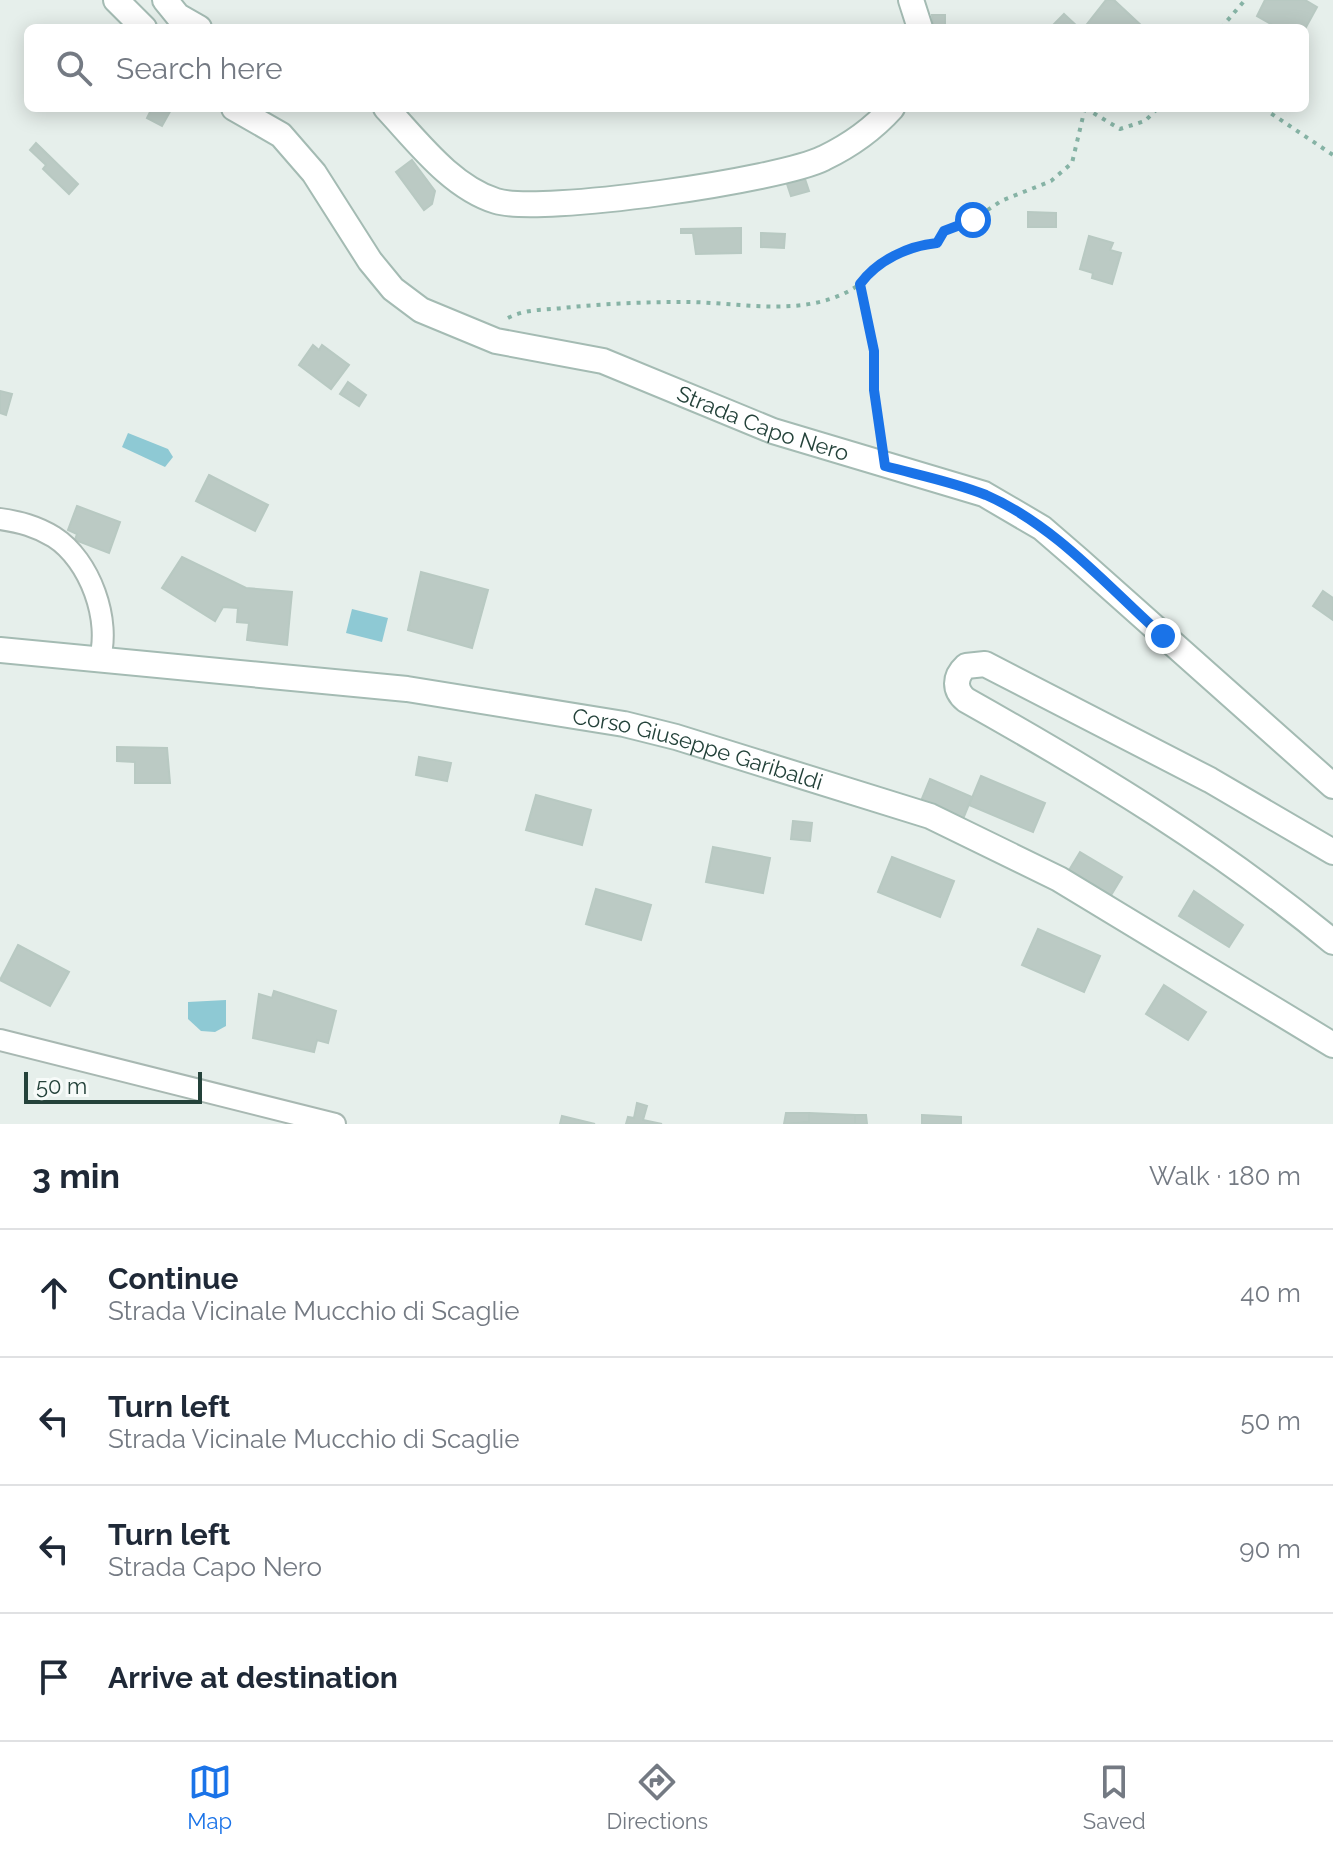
<!DOCTYPE html>
<html lang="en">
<head>
<meta charset="utf-8">
<style>
  :root { --surface:#fff; --page:#f6f6f7; --text:#1f2937; --muted:#747a83; --line:#e0e1e3; --accent:#1a73e8 }
  body { margin:0; font-family:Raleway,sans-serif; background:var(--page); color:var(--text) }
  .scale { position:absolute; left:24px; bottom:20px; width:178px; box-sizing:border-box; padding-left:8px; border:4px solid #24423a; border-top:0; font-size:22px; line-height:28px; white-space:nowrap; color:#24423a; -webkit-text-stroke:6px #f7fbf9; paint-order:stroke }
  .stop { position:absolute; width:24px; height:24px; margin:-18px; border:6px solid #1a73e8; border-radius:50%; background:#fff }
  .stop.end { background:#1a73e8; border-color:#fff; box-shadow:0 2px 8px #0008 }
  .list { margin:0; padding:0; list-style:none }
  h2 { display:flex; justify-content:space-between; align-items:center; height:104px; margin:0; padding:0 32px; font-size:34px }
  h2 small { font-size:26px; font-weight:400; color:var(--muted) }
  .list li { display:grid; grid-template-columns:52px 1fr auto; gap:24px; align-items:center; box-sizing:border-box; height:128px; padding:0 32px; border-top:2px solid var(--line) }
  .list b { display:block; font-size:30px; white-space:nowrap }
  .list p { margin:0; font-size:26px; white-space:nowrap; color:var(--muted) }
  .list em { font-size:26px; font-style:normal; color:var(--muted) }
  .icon { flex:none; width:44px; height:44px; fill:none; stroke:currentColor; stroke-width:2; stroke-linecap:round; stroke-linejoin:round }
  .map { position:relative; flex:none; width:1333px; height:1124px; overflow:hidden }
  .search { position:absolute; background:var(--surface); box-shadow:0 4px 20px #0003; left:24px; right:24px; top:24px; height:88px; display:flex; align-items:center; gap:20px; box-sizing:border-box; padding:0 28px; border-radius:12px; color:var(--muted); font-size:30px }
  .sheet { height:616px; background:var(--surface) }
  nav { display:flex; justify-content:space-around; align-items:center; box-sizing:border-box; height:112px; border-top:2px solid var(--line); background:var(--surface); font-size:22px; color:var(--muted) }
  nav a { display:grid; justify-items:center; gap:4px }
  nav .on { color:var(--accent) }
  .map>svg:first-child { display:block }
  .water { fill:#8ec9d4 }
  .building { fill:#bbcac4; stroke:#b8c9c2; stroke-width:2 }
  .lines { fill:none; stroke-linecap:round; stroke-linejoin:round }
  .street-casing { stroke:#a8b8b2; stroke-width:24 }
  .secondary-casing { stroke:#a4bbb3; stroke-width:28 }
  .path { stroke:#86b3a5; stroke-width:4; stroke-dasharray:4 6; stroke-linecap:butt }
  .street { stroke:#fff; stroke-width:20 }
  .secondary { stroke:#fff; stroke-width:24 }
  .route { stroke:#1a73e8; stroke-width:10 }
  .labels { text-anchor:middle; stroke-width:6; stroke-linejoin:round; paint-order:stroke }
  .street-label { font-size:22px; fill:#24423a; stroke:#f7fbf9 }
</style>
</head>
<body>
<div class="map">
<svg width="1333" height="1124" viewBox="0 0 1333 1124">
  <rect width="100%" height="100%" fill="#e6efeb"/>
  <g class="water">
    <polygon points="128,433 168,449 173,457 165,467 122,447"/>
    <polygon points="352,609 388,618 382,642 346,633"/>
    <polygon points="226,1000 226,1026 215,1032 201,1031 188,1019 188,1002"/>
  </g>
  <g class="building">
    <polygon points="1106,0 1114,0 1144,28 1084,28"/>
    <polygon points="1265,0 1305,0 1317,7 1305,29 1278,28 1257,16"/>
    <polygon points="1064,14 1078,27 1077,28 1057,28 1054,24"/>
    <polygon points="932,15 945,15 945,28 933,28"/>
    <polygon points="152,108 172,108 162,126 147,118"/>
    <polygon points="36,143 78,184 69,194 43,169 46,165 30,150"/>
    <polygon points="412,160 435,191 432,204 424,210 396,172"/>
    <polygon points="804,176 809,191 791,196 786,181"/>
    <polygon points="1028,212 1056,213 1056,227 1028,227"/>
    <polygon points="741,228 741,253 696,254 693,233 681,233 681,229"/>
    <polygon points="761,233 785,234 784,248 761,247"/>
    <polygon points="1089,236 1113,243 1110,250 1121,253 1112,284 1092,278 1093,273 1080,269"/>
    <polygon points="313,345 319,350 322,345 349,365 331,389 299,365"/>
    <polygon points="348,382 366,395 359,406 340,394"/>
    <polygon points="0,391 12,394 6,415 0,413"/>
    <polygon points="209,475 268,505 255,531 196,501"/>
    <polygon points="77,506 120,522 109,553 75,540 77,534 68,530"/>
    <polygon points="182,557 246,588 292,592 287,645 247,640 249,623 237,622 238,608 223,607 215,621 162,588"/>
    <polygon points="421,572 488,590 472,648 408,630"/>
    <polygon points="1323,591 1333,598 1333,620 1313,606"/>
    <polygon points="117,747 167,748 170,783 135,783 135,762 117,761"/>
    <polygon points="419,757 451,763 447,781 416,775"/>
    <polygon points="981,776 1045,803 1033,832 969,805"/>
    <polygon points="930,779 972,797 963,819 921,801"/>
    <polygon points="536,795 591,810 582,845 526,830"/>
    <polygon points="793,821 812,823 810,841 791,839"/>
    <polygon points="713,847 770,858 763,893 706,882"/>
    <polygon points="1080,852 1122,877 1110,897 1068,872"/>
    <polygon points="892,857 954,881 940,917 878,892"/>
    <polygon points="596,889 651,905 641,940 586,924"/>
    <polygon points="1194,891 1243,925 1229,947 1179,916"/>
    <polygon points="1038,929 1100,956 1084,992 1022,965"/>
    <polygon points="18,945 69,972 50,1006 0,980"/>
    <polygon points="1164,985 1206,1012 1188,1040 1146,1014"/>
    <polygon points="274,991 336,1011 328,1043 317,1040 314,1052 253,1038 259,994 272,998"/>
    <polygon points="637,1103 647,1106 643,1120 662,1124 626,1124 628,1117 634,1118"/>
    <polygon points="786,1113 809,1113 809,1122 784,1124"/>
    <polygon points="809,1113 855,1115 855,1124 790,1124 809,1122"/>
    <polygon points="855,1115 866,1115 867,1124 855,1124"/>
    <polygon points="922,1115 961,1117 961,1124 922,1124"/>
    <polygon points="562,1116 595,1124 560,1124"/>
  </g>
  <g class="lines">
    <defs>
      <g id="street">
        <path d="M 0,519 C 20,522 36,526 54,537 C 90,560 112,621 99,661"/>
        <polyline points="0,1040 335,1124"/>
      </g>
      <g id="secondary">
        <polyline points="116,0 144,28"/>
        <polyline points="165,0 178,16 199,28"/>
        <polyline points="911,0 920,28"/>
        <path id="s1" d="M 234,108 L 281,135 L 314,173 L 370,261 L 393,289 L 421,310 L 496,341 L 603,361 L 773,431 L 984,494 L 1042,528 L 1079,560 L 1333,786"/>
        <path d="M 386,108 C 417,141 451,187 496,201 C 540,215 781,180 824,158 C 849,146 874,128 892,108"/>
        <path id="s2" d="M 0,650 L 407,689 L 624,724 L 676,737 L 930,816 L 1059,879 L 1333,1045"/>
        <path d="M 1333,852 L 1210,780 L 985,664 L 966,666 C 954,677 954,690 966,700 C 1094,772 1220,848 1333,942"/>
      </g>
    </defs>
    <use href="#street" class="street-casing"/>
    <use href="#secondary" class="secondary-casing"/>
    <g class="path">
      <polyline points="1221,28 1245,0"/>
      <polyline points="1085,108 1120,129 1145,121 1158,108"/>
      <polyline points="1263,108 1333,155"/>
      <path d="M 508,318 C 525,309 544,310 562,308 C 601,304 641,302 680,302 C 740,301 808,321 860,284"/>
      <path d="M 883,440 C 874,388 874,336 860,284 C 878,259 908,246 937,243 L 944,231 L 973,220 L 1001,201 L 1051,181 L 1072,163 L 1085,108"/>
    </g>
    <use href="#street" class="street"/>
    <use href="#secondary" class="secondary"/>
  </g>
  <g class="lines">
    <path class="route" d="M 973,220 L 944,231 L 937,243 C 908,246 878,260 860,284 L 874,351 L 874,390 L 885,466 C 918,475 954,482 986,495 C 1055,525 1108,587 1163,636"/>
  </g>
  <g class="labels">
    <g class="street-label">
      <text dy="8" stroke="none"><textPath href="#s1" startOffset="642">Strada Capo Nero</textPath></text>
      <text dy="8" stroke="none"><textPath href="#s2" startOffset="706">Corso Giuseppe Garibaldi</textPath></text>
    </g>
  </g>
</svg>
<div class="scale">50 m</div>
<div class="stop" style="left:973px;top:220px"></div>
<div class="stop end" style="left:1163px;top:636px"></div>
<div class="search"><svg class="icon" aria-label="search" viewBox="0 0 24 24"><circle cx="10" cy="10" r="6"/><path d="M15 15l6 6"/></svg>Search here</div>
</div>
<section class="sheet">
<h2>3 min<small>Walk · 180 m</small></h2>
<ul class="list">
<li><svg class="icon" aria-label="ahead" viewBox="0 0 24 24"><path d="M12 20V5M6 11l6-6 6 6"/></svg><div><b>Continue</b><p>Strada Vicinale Mucchio di Scaglie</p></div><em>40 m</em></li>
<li><svg class="icon" aria-label="left" viewBox="0 0 24 24"><path d="M17 20v-9H6M10 6l-5 5 5 5"/></svg><div><b>Turn left</b><p>Strada Vicinale Mucchio di Scaglie</p></div><em>50 m</em></li>
<li><svg class="icon" aria-label="left" viewBox="0 0 24 24"><path d="M17 20v-9H6M10 6l-5 5 5 5"/></svg><div><b>Turn left</b><p>Strada Capo Nero</p></div><em>90 m</em></li>
<li><svg class="icon" aria-label="arrive" viewBox="0 0 24 24"><path d="M6 21V4h12l-3 4 3 4H6"/></svg><div><b>Arrive at destination</b></div></li>
</ul>
</section>
<nav>
<a class="on"><svg class="icon" aria-label="map" viewBox="0 0 24 24"><path d="M3 6l6-2 6 2 6-2v14l-6 2-6-2-6 2zM9 4v14M15 6v14"/></svg>Map</a>
<a><svg class="icon" aria-label="directions" viewBox="0 0 24 24"><path d="M12 3l9 9-9 9-9-9zM9 14v-3h6M13 9l2 2-2 2"/></svg>Directions</a>
<a><svg class="icon" aria-label="saved" viewBox="0 0 24 24"><path d="M7 4h10v16l-5-4-5 4z"/></svg>Saved</a>
</nav>
</body>
</html>
